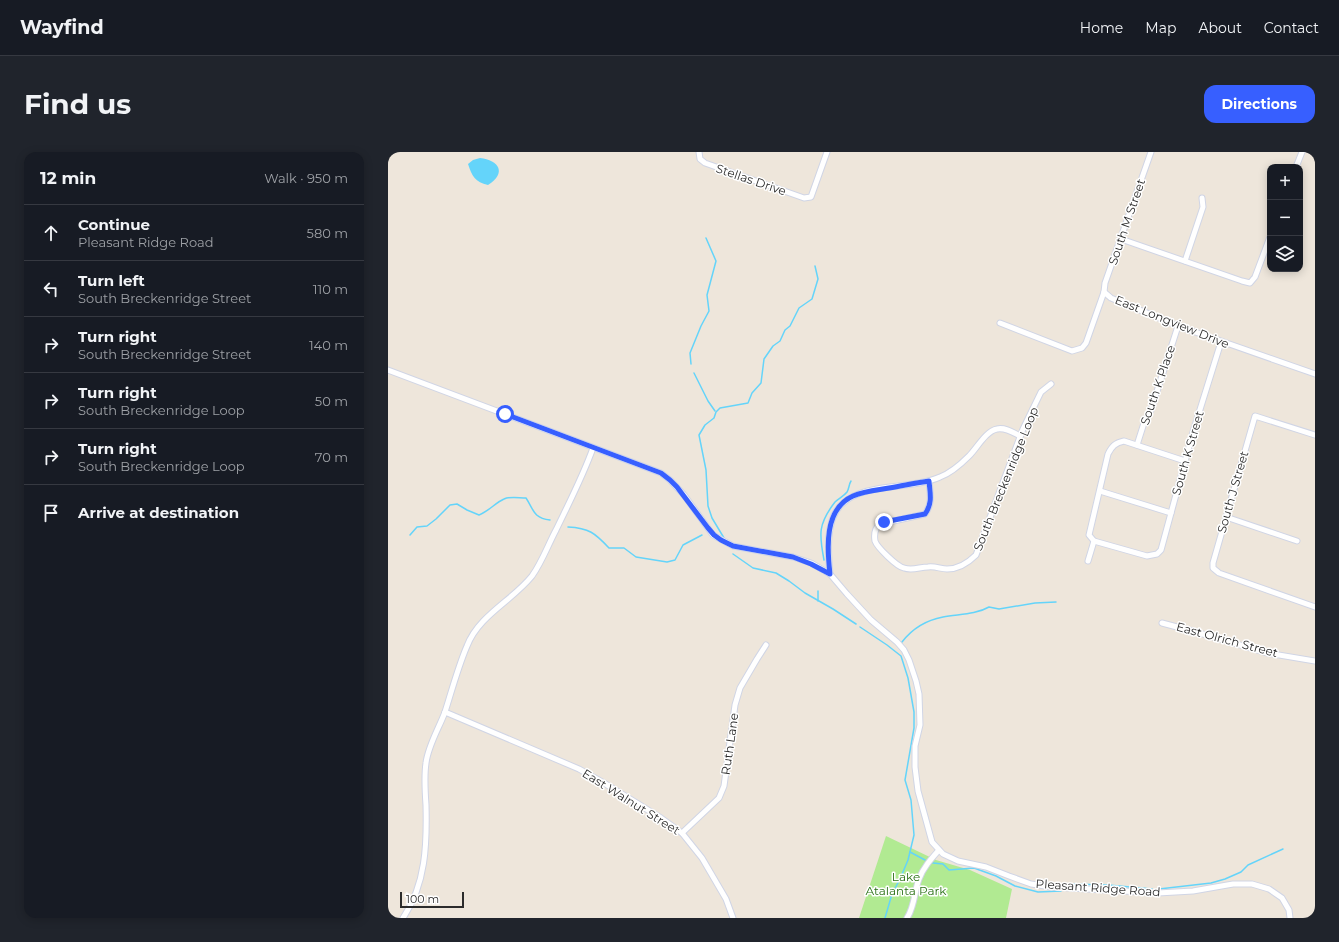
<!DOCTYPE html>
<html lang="en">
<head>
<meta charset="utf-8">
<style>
  :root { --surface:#171b24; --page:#20242c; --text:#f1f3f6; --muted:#9ea1a6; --line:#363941; --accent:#375fff }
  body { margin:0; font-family:Montserrat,sans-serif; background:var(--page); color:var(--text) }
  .controls { position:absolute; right:12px; top:12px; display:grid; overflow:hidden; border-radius:8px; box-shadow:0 2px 10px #0003 }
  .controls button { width:36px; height:36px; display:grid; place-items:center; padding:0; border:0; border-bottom:1px solid var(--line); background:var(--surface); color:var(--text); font:20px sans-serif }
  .scale { position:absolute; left:12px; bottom:10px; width:64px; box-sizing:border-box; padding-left:4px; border:2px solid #2b2b2b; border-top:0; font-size:11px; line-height:14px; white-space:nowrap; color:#2b2b2b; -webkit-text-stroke:3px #fff; paint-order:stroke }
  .stop { position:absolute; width:12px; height:12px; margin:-9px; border:3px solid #375fff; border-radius:50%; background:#fff }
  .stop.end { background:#375fff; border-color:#fff; box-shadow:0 1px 4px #0008 }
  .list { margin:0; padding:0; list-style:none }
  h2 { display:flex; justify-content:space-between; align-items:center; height:52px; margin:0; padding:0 16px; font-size:17px }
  h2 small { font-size:13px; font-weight:400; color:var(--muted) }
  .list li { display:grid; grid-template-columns:26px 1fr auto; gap:12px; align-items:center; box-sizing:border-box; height:56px; padding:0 16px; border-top:1px solid var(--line) }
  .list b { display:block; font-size:15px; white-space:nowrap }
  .list p { margin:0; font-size:13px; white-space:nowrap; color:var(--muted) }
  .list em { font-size:13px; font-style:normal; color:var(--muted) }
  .icon { flex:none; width:22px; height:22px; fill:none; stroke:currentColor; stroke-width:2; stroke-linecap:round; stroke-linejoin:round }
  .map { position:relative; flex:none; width:927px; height:766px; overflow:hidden; border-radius:12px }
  header { display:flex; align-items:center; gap:24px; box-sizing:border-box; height:56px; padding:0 20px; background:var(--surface); border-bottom:1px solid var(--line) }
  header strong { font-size:19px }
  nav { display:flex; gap:22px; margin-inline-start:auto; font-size:14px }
  .intro { display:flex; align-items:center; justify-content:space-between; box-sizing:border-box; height:96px; padding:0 24px }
  h1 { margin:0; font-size:28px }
  .button { padding:10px 18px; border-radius:12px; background:var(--accent); color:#fff; font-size:14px; font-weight:700 }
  main { display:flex; gap:24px; padding:0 24px }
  aside { flex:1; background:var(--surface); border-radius:12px; box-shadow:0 2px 10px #0003 }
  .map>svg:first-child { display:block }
  .green { fill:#b1ea92 }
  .water { fill:#64d4fa }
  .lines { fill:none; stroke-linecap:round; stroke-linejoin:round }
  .stream { stroke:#64d4fa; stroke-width:1.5 }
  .street-casing { stroke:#d0d5e5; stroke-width:7 }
  .street { stroke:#fff; stroke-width:5 }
  .route { stroke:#375fff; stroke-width:5 }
  .labels { text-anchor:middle; stroke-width:3; stroke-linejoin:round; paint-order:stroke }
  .street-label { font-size:12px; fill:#2b2b2b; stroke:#fff }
  .park-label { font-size:12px; fill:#276f13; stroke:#fff }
</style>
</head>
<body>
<header>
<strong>Wayfind</strong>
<nav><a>Home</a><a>Map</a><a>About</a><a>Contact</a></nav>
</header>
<div class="intro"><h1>Find us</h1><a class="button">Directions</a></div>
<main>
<aside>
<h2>12 min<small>Walk · 950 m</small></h2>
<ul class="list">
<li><svg class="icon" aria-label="ahead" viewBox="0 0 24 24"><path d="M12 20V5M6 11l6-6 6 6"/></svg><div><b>Continue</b><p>Pleasant Ridge Road</p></div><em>580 m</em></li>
<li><svg class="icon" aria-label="left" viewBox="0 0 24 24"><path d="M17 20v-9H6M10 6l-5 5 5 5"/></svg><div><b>Turn left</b><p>South Breckenridge Street</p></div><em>110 m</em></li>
<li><svg class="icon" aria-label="right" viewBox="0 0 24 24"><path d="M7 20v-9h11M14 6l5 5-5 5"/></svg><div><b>Turn right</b><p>South Breckenridge Street</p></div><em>140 m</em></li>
<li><svg class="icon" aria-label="right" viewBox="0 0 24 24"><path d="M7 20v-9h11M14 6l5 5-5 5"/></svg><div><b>Turn right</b><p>South Breckenridge Loop</p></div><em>50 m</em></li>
<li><svg class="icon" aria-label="right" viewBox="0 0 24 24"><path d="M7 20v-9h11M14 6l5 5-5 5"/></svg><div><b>Turn right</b><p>South Breckenridge Loop</p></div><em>70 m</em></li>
<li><svg class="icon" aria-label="arrive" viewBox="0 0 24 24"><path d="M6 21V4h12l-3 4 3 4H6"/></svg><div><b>Arrive at destination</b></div></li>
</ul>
</aside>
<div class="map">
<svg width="927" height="766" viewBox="0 0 927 766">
  <rect width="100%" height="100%" fill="#eee6db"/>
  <polygon class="green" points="498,684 548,708 582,718 624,737 618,766 471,766"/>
  <path class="water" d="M 92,6 C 111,8 119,21 100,33 C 87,30 84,24 80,12 L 85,8 Z"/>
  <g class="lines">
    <g class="stream">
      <polyline points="303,212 302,201 313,174 321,159 319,143 328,109 318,86"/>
      <polyline points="306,221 320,249 327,259"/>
      <path d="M 180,375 C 201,376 207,381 221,396 L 236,396 L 248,405 L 279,410 L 287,408 L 295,393 L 314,383"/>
      <path d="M 22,383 L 29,375 L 39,374 L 48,367 L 62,353 L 69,352 L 79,358 L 91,363 C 101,359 107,351 116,347 C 122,344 131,346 138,346 C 146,358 145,366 162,368"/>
      <polyline points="336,386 324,366 320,354 318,318 311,283 317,273 326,266 328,260 332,256 360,251 364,241 373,231 376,207 385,194 392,189 397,178 402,174 411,156 424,147 430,127 427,114"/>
      <polyline points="345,402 365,416 388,421 401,429 417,441 445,457 468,472"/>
      <path d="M 436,408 C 431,382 430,372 447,350 C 451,346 456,344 459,340 C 461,337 461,332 463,329"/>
      <polyline points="430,449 430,439"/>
      <polyline points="472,475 499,493 513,504 520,526 526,560 526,576 517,628 523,648 526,683 520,708 512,727 504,742 497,766"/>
      <path d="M 514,490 C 524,477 539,468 555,465 C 570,462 587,463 601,455 L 611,457 L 647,451 L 668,450"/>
      <polyline points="522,700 537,708"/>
      <polyline points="545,711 555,712 561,718 586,716 608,724 627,734 650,740 673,739"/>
      <polyline points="681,733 683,732 720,733 764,737"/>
      <polyline points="771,737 823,731 837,727 853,720 860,713 895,697"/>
    </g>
    <defs>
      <g id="street">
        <polyline points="311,0 312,7 317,11 416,46 423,45 439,0"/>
        <polyline points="908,15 914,0"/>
        <polyline points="733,87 854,129 862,131 867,125 882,85"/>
        <polyline points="797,109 815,55 814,46"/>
        <polyline points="716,140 723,146 790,174 927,222"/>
        <polyline points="612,171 684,199 694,196 698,191 716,140 717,131 763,0"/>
        <polyline points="0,218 273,321 282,328 296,343 325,383 345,394 405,405 423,411 442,422 459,442 483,468 509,490 516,498 521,508 528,529 531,542 532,573 527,594 527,615 530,639 544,690 555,702 570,709 598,715 621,724 643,732 664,735 770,741 805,739 845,732 864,732 881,737 894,746 901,758 902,766"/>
        <polyline points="927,283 867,264 825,411 825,416 831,421 927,455"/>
        <polyline points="749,293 756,271 763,258 790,174"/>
        <path d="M 797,309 L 736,289 C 727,291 724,294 720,302 L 701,383 L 706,389 L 759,404 L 769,402 L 773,398 L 805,280 L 833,190"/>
        <path d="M 541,329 C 542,341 545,351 537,362 L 492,372 C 487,376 486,383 487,389 C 489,395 509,415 516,416 C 524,419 532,415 540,415 C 547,414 553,417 559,417 C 571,417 580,411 588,403 L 635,277 L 653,240 L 663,232"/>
        <polyline points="712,339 783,361"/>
        <polyline points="838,365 909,389"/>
        <polyline points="700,409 706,389"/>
        <path d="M 442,422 C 440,401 437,367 454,352 C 476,330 524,338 552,325 C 563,321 573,312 581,304 C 589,296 598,279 609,277 C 617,275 626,281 632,284"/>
        <polyline points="774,471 808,480 879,501 927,509"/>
        <polyline points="57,560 191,617 216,631 273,666 294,681 314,706 338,747 345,766"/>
        <polyline points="294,681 331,646 336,634 347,553 352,536 369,507 378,493"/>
        <path d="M 15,766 C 38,732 39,692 38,653 C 37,639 36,624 38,611 C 40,594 51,576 57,560 C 64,538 70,515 79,494 C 91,463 124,449 144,424 C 154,410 160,393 168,378 C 181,351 195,324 205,296"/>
        <path d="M 519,766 C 527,754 526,740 531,727 C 535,716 543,707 551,698"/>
      </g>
    </defs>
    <use href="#street" class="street-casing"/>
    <use href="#street" class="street"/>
  </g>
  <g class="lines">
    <path class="route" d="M 117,262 L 273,321 L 282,328 L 289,335 L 320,376 L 326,383 L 333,388 L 345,394 L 405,405 L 423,412 L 442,422 C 439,396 436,357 465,344 C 476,339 489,338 501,336 C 514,334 527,331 541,329 C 542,341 545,351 537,362 L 496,370"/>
  </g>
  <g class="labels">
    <g class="street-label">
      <text transform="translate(363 28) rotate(19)" y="4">Stellas Drive</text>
      <text transform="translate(739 70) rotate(-71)" y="4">South M Street</text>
      <text transform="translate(784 170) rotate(22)" y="4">East Longview Drive</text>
      <text transform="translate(770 233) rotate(-71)" y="4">South K Place</text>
      <text transform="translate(800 301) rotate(-74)" y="4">South K Street</text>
      <text transform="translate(618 327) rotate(-68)" y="4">South Breckenridge Loop</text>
      <text transform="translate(845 340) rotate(-74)" y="4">South J Street</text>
      <text transform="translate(839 488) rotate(15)" y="4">East Olrich Street</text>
      <text transform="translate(342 592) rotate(-82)" y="4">Ruth Lane</text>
      <text transform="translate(243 650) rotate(32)" y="4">East Walnut Street</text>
      <text transform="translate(710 736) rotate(4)" y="4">Pleasant Ridge Road</text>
    </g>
    <g class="park-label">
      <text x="518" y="729">Lake<tspan x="518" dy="14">Atalanta Park</tspan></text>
    </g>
  </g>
</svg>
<div class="controls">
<button>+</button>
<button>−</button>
<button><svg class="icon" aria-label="layers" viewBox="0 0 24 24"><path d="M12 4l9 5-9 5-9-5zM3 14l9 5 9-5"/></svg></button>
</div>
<div class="scale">100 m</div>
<div class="stop" style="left:117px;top:262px"></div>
<div class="stop end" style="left:496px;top:370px"></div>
</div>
</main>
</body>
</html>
